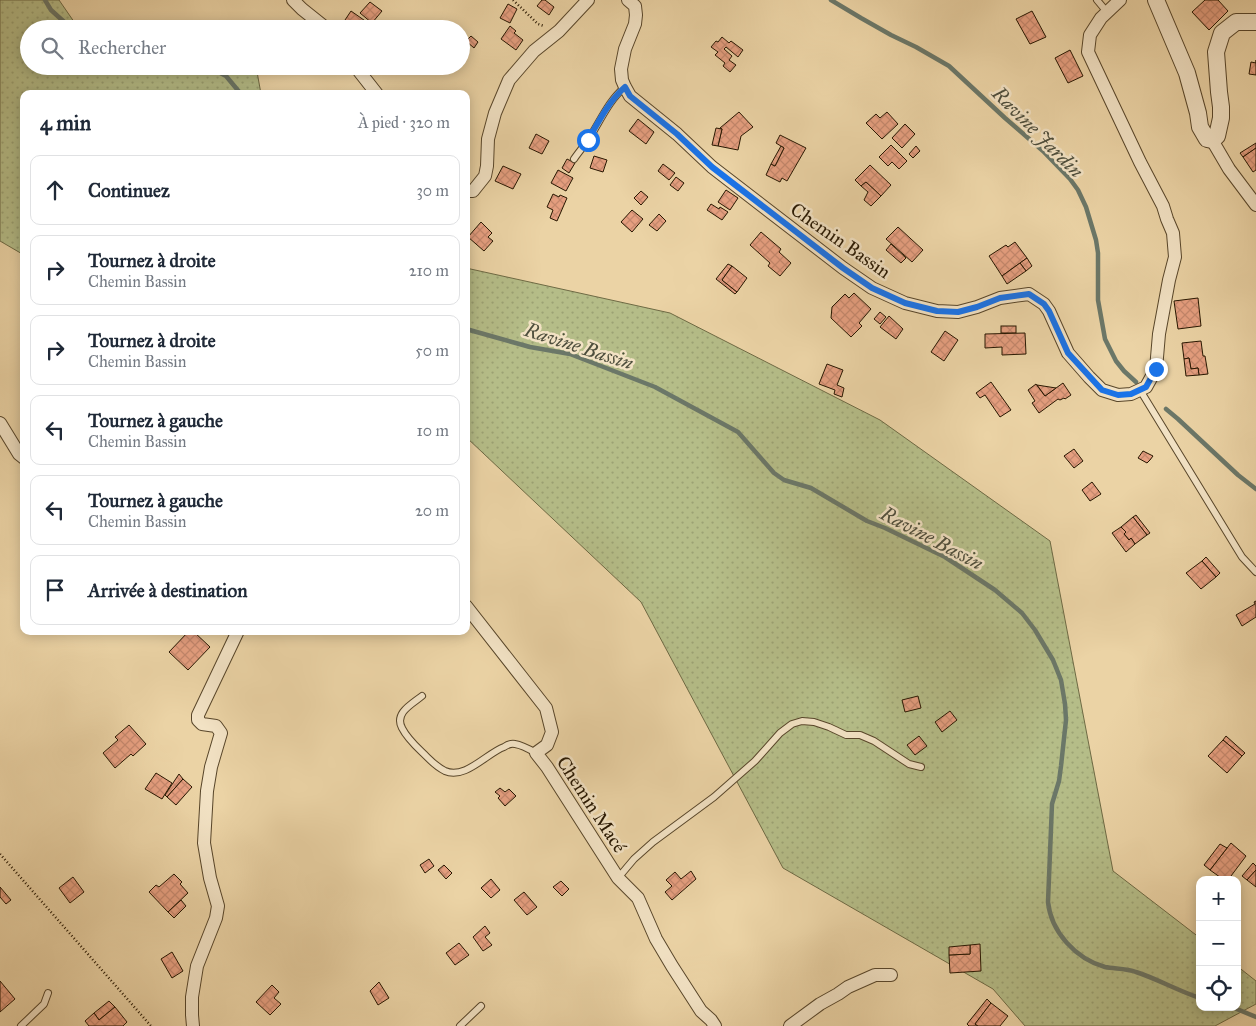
<!DOCTYPE html>
<html lang="fr">
<head>
<meta charset="utf-8">
<style>
  :root { --surface:#fff; --page:#f2f2f3; --text:#1f2937; --muted:#747a83; --line:#e0e1e3 }
  body { margin:0; font-family:"IM FELL Great Primer",serif; background:var(--page); color:var(--text) }
  .controls { position:absolute; right:15px; bottom:15px; display:grid; overflow:hidden; border-radius:10px; box-shadow:0 2px 12px #0003 }
  .controls button { width:45px; height:45px; display:grid; place-items:center; padding:0; border:0; border-bottom:1px solid var(--line); background:var(--surface); color:var(--text); font:25px sans-serif }
  .stop { position:absolute; width:15px; height:15px; margin:-11px; border:4px solid #1a73e8; border-radius:50%; background:#fff }
  .stop.end { background:#1a73e8; border-color:#fff; box-shadow:0 1px 5px #0008 }
  .list { margin:0; padding:0; list-style:none }
  h2 { display:flex; justify-content:space-between; align-items:center; height:65px; margin:0; padding:0 20px; font-size:21px }
  h2 small { font-size:16px; font-weight:400; color:var(--muted) }
  .list li { display:grid; grid-template-columns:32px 1fr auto; gap:15px; align-items:center; box-sizing:border-box; height:70px; margin:0 10px 10px; padding:0 10px; border:1px solid var(--line); border-radius:10px }
  .list b { display:block; font-size:19px; white-space:nowrap }
  .list p { margin:0; font-size:16px; white-space:nowrap; color:var(--muted) }
  .list em { font-size:16px; font-style:normal; color:var(--muted) }
  .icon { flex:none; width:28px; height:28px; fill:none; stroke:currentColor; stroke-width:2; stroke-linecap:round; stroke-linejoin:round }
  .map { position:relative; flex:none; width:1256px; height:1026px; overflow:hidden }
  .search { position:absolute; background:var(--surface); box-shadow:0 2px 12px #0003; left:20px; top:20px; width:450px; height:55px; display:flex; align-items:center; gap:12px; box-sizing:border-box; padding:0 18px; border-radius:28px; color:var(--muted); font-size:19px }
  .panel { position:absolute; background:var(--surface); box-shadow:0 2px 12px #0003; left:20px; top:90px; width:450px; height:545px; border-radius:10px }
  .map>svg:first-child { display:block }
  .grass { fill:url(#grass-dots); stroke:#6e6a44 }
  .lines { fill:none; stroke-linecap:round; stroke-linejoin:round }
  .stream { stroke:#6b7768; stroke-width:4.5 }
  .building { fill:url(#building-cross-hatch); stroke:#271701 }
  .service-casing { stroke:#58462a; stroke-width:8 }
  .minor-casing { stroke:#58462a; stroke-width:14 }
  .tertiary-casing { stroke:#58462a; stroke-width:18 }
  .path { stroke:#271701; stroke-width:2.5; stroke-dasharray:1 2.5; stroke-linecap:butt }
  .service { stroke:#f2e2c4; stroke-width:6 }
  .minor { stroke:#f2e2c4; stroke-width:12 }
  .tertiary { stroke:#f2e2c4; stroke-width:16 }
  .route { stroke:#1a73e8; stroke-width:6 }
  .labels { text-anchor:middle; stroke-width:5; stroke-linejoin:round; paint-order:stroke }
  .street-label { font-size:19px; fill:#271701; stroke:#f2e2c4 }
  .water-label { font-size:20px; font-style:italic; fill:#4f4f3d; stroke:#f2e2c4 }
</style>
</head>
<body>
<div class="map">
<svg width="1256" height="1026" viewBox="0 0 1256 1026">
  <defs>
    <pattern id="grass-dots" width="8" height="8" patternUnits="userSpaceOnUse" patternTransform="scale(1.25)"><rect width="8" height="8" fill="#b5bd88"/><path d="M2 2h.1M6 6h.1" fill="none" stroke="#9ca274" stroke-width="1.8" stroke-linecap="round"/></pattern>
    <pattern id="building-cross-hatch" width="8" height="8" patternUnits="userSpaceOnUse" patternTransform="scale(1.25)"><rect width="8" height="8" fill="#e69f80"/><path d="M0 0l8 8M0 8l8-8" fill="none" stroke="#c5886d"/></pattern>
  </defs>
  <rect width="100%" height="100%" fill="#ebd3a5"/>
  <filter id="stains"><feTurbulence type="fractalNoise" baseFrequency=".004" numOctaves="4"/><feColorMatrix values="0 0 0 0 .2 0 0 0 0 .09 0 0 0 0 .02 0 0 0 .5 -.17"/></filter>
  <radialGradient id="worn" r=".72"><stop offset=".6" stop-color="#630" stop-opacity="0"/><stop offset="1" stop-color="#630" stop-opacity=".3"/></radialGradient>
  <g class="grass">
    <polygon points="0,0 59,0 79,29 29,29 29,66 256,66 261,94 24,94 24,255 0,241"/>
    <polygon points="466,268 670,313 880,420 1050,541 1113,871 1200,938 1200,1007 1237,1007 1237,966 1256,981 1256,1004 1215,1026 1025,1026 993,989 783,868 641,602 466,437"/>
  </g>
  <g class="lines">
    <g class="stream">
      <polyline points="45,0 51,10 72,29"/>
      <polyline points="831,0 861,18 891,35 916,47 949,66 1005,118 1043,151 1070,179 1078,190 1086,207 1096,240 1098,253 1098,300 1105,339 1116,361 1124,371 1136,382"/>
      <polyline points="207,66 226,76 241,94"/>
      <path d="M 466,329 L 530,347 L 570,354 L 655,387 L 738,432 L 774,473 L 784,480 L 811,488 L 867,521 L 885,528 L 945,557 L 995,590 L 1022,613 L 1035,630 L 1053,660 L 1061,680 L 1065,704 L 1066,720 L 1061,766 L 1059,781 L 1052,804 L 1048,902 C 1051,932 1076,959 1105,967 C 1115,969 1126,968 1136,972 C 1158,979 1178,991 1200,998"/>
      <polyline points="1166,409 1178,419 1238,475 1256,489"/>
      <polyline points="1232,1007 1256,1017"/>
    </g>
  </g>
  <g class="building">
    <polygon points="542,0 545,0 554,7 549,15 537,6"/>
    <polygon points="1205,0 1218,0 1228,11 1209,30 1192,12"/>
    <polygon points="370,2 382,11 372,23 360,13"/>
    <polygon points="508,4 517,9 510,23 500,18"/>
    <polygon points="351,11 371,25 369,29 350,29 343,23"/>
    <polygon points="1032,11 1046,37 1030,44 1016,19"/>
    <polygon points="510,26 516,31 514,33 523,40 516,50 501,39"/>
    <polygon points="471,36 478,42 474,48 466,41"/>
    <polygon points="722,37 729,43 731,41 743,50 738,57 726,47 724,49 732,56 729,60 736,65 730,72 723,66 725,63 715,55 718,52 711,47 716,41 718,42"/>
    <polygon points="1070,50 1083,76 1068,83 1055,58"/>
    <polygon points="1256,60 1256,75 1249,74 1251,62 1256,63"/>
    <polygon points="739,112 753,127 741,136 738,150 718,146 722,129 720,128"/>
    <polygon points="887,112 898,124 882,139 866,123 876,114 880,118"/>
    <polygon points="638,119 654,132 646,144 629,131"/>
    <polygon points="905,124 915,134 902,148 892,138"/>
    <polygon points="716,128 722,129 718,146 712,145"/>
    <polygon points="536,134 549,141 542,154 529,148"/>
    <polygon points="780,135 806,148 787,181 782,178 780,182 766,175 771,164 775,166 784,148 776,143"/>
    <polygon points="1256,143 1256,148 1243,157 1240,153"/>
    <polygon points="891,145 907,161 899,169 892,162 888,166 879,157"/>
    <polygon points="781,146 784,148 775,166 771,164"/>
    <polygon points="916,146 920,151 913,158 909,154"/>
    <polygon points="1256,148 1256,170 1253,172 1243,157"/>
    <polygon points="594,156 607,160 603,172 590,168"/>
    <polygon points="567,159 575,163 569,173 562,168"/>
    <polygon points="663,164 675,173 669,180 658,171"/>
    <polygon points="870,165 891,185 881,196 866,182 861,186 855,180"/>
    <polygon points="503,166 521,174 513,189 495,181"/>
    <polygon points="558,170 573,178 566,191 551,183"/>
    <polygon points="676,177 684,183 678,191 670,185"/>
    <polygon points="866,182 881,196 871,206 864,200 868,192 861,186"/>
    <polygon points="726,190 738,198 730,210 718,202"/>
    <polygon points="641,191 648,197 641,205 634,198"/>
    <polygon points="553,194 559,197 560,195 567,198 557,221 550,218 553,210 547,207"/>
    <polygon points="711,204 719,209 720,207 728,212 722,220 707,210"/>
    <polygon points="632,210 643,219 632,232 621,222"/>
    <polygon points="659,214 666,221 657,231 649,225"/>
    <polygon points="481,222 492,233 488,237 493,241 484,251 468,237"/>
    <polygon points="898,227 923,250 912,262 886,239"/>
    <polygon points="761,232 781,249 779,252 791,263 780,276 768,266 770,263 750,245"/>
    <polygon points="1015,242 1027,258 1002,276 989,256 1006,245 1008,247"/>
    <polygon points="891,244 906,258 901,263 886,250"/>
    <polygon points="1027,258 1032,266 1026,271 1020,263"/>
    <polygon points="1020,263 1026,271 1007,284 1002,276"/>
    <polygon points="728,264 732,266 722,280 737,292 735,294 716,279"/>
    <polygon points="732,266 747,278 737,292 722,280"/>
    <polygon points="854,293 871,309 859,323 862,326 851,337 831,318 832,307 845,294 849,298"/>
    <polygon points="1198,298 1201,326 1178,329 1174,301"/>
    <polygon points="880,312 886,317 880,324 874,319"/>
    <polygon points="889,316 903,329 896,339 880,327"/>
    <rect x="1001" y="326" width="15" height="7"/>
    <polygon points="945,331 958,340 944,361 931,352"/>
    <polygon points="1025,333 1026,354 1002,355 1002,347 985,348 985,334"/>
    <polygon points="1201,341 1203,356 1205,356 1208,374 1199,375 1198,368 1191,369 1189,358 1184,359 1182,343"/>
    <polygon points="1189,358 1191,369 1198,368 1199,375 1186,376 1184,359"/>
    <polygon points="827,364 843,370 837,385 844,388 842,397 834,394 835,390 819,384"/>
    <polygon points="991,382 1011,410 1000,417 985,395 980,398 976,393"/>
    <polygon points="1063,383 1071,395 1065,399 1064,398 1060,400 1058,399 1039,413 1032,403 1035,401 1028,390 1036,384 1045,396"/>
    <polygon points="1037,385 1056,388 1045,396"/>
    <polygon points="1074,449 1083,461 1074,468 1064,456"/>
    <polygon points="1143,451 1153,456 1150,460 1147,463 1138,458"/>
    <polygon points="1092,482 1101,494 1090,501 1082,490"/>
    <polygon points="1136,515 1150,533 1147,535 1133,517"/>
    <polygon points="1133,517 1147,535 1135,544 1131,538 1129,540 1124,534 1126,532 1121,527"/>
    <polygon points="1121,527 1126,532 1124,534 1129,540 1131,538 1135,544 1126,552 1112,533"/>
    <polygon points="1206,557 1220,573 1216,577 1202,561"/>
    <polygon points="1202,561 1216,577 1201,589 1186,573"/>
    <polygon points="1256,601 1256,617 1242,626 1236,615 1255,604 1254,602"/>
    <polygon points="189,631 193,631 210,647 188,670 169,652"/>
    <polygon points="918,696 921,708 905,712 902,700"/>
    <polygon points="950,711 957,720 942,732 935,722"/>
    <polygon points="129,725 146,744 133,756 131,754 115,768 103,753 118,740 115,737"/>
    <polygon points="919,736 927,746 915,755 907,745"/>
    <polygon points="1226,736 1245,753 1242,756 1223,740"/>
    <polygon points="1223,740 1242,756 1227,773 1208,756"/>
    <polygon points="156,773 172,783 162,799 145,789"/>
    <polygon points="179,774 183,779 167,797 165,795"/>
    <polygon points="183,779 192,787 176,805 167,797"/>
    <polygon points="500,788 505,792 509,789 516,796 505,806 498,798 500,796 495,792"/>
    <polygon points="1231,843 1246,856 1228,880 1224,880 1210,870"/>
    <polygon points="1220,844 1227,848 1210,870 1204,865"/>
    <polygon points="429,859 434,866 425,873 420,865"/>
    <polygon points="1253,863 1256,866 1256,870 1247,880 1242,876"/>
    <polygon points="444,865 452,873 446,879 438,870"/>
    <polygon points="1256,870 1256,887 1247,880"/>
    <polygon points="691,871 696,879 672,900 665,892 672,886 666,880 675,872 681,879"/>
    <polygon points="174,874 182,882 180,884 188,893 168,912 149,892 156,885 159,887"/>
    <polygon points="73,877 84,892 70,903 59,888"/>
    <polygon points="491,879 500,890 491,898 481,888"/>
    <polygon points="561,881 569,889 562,896 553,887"/>
    <polygon points="0,887 11,900 6,904 0,897"/>
    <polygon points="524,892 537,907 527,915 514,900"/>
    <polygon points="181,900 186,906 174,918 168,912"/>
    <polygon points="485,926 490,933 485,937 492,945 483,951 473,937"/>
    <polygon points="459,943 469,955 455,965 446,953"/>
    <polygon points="980,944 981,971 950,973 949,955 970,954 970,945"/>
    <polygon points="970,945 970,954 949,955 949,947"/>
    <polygon points="172,952 183,971 172,978 161,959"/>
    <polygon points="0,981 15,999 0,1012"/>
    <polygon points="379,982 389,998 378,1005 370,991"/>
    <polygon points="272,985 279,992 274,998 281,1004 270,1015 256,1002"/>
    <polygon points="987,999 991,1003 975,1024 978,1026 969,1026 967,1024"/>
    <polygon points="109,1001 115,1007 99,1020 94,1013"/>
    <polygon points="991,1003 1008,1016 1000,1026 978,1026 975,1024"/>
    <polygon points="115,1007 127,1022 123,1026 89,1026 85,1021 94,1013 99,1020"/>
  </g>
  <g class="lines">
    <defs>
      <g id="service">
        <polyline points="1097,0 1107,12"/>
        <path d="M 574,159 C 578,153 584,146 588,140 C 600,122 608,101 625,87"/>
        <polyline points="1140,390 1242,557 1256,572"/>
        <path d="M 422,696 C 412,704 394,713 402,728 C 408,740 418,748 427,757 C 432,762 439,768 445,771 C 465,780 487,753 504,747 C 507,745 511,743 515,744 C 522,745 529,749 536,753"/>
        <polyline points="618,878 634,859 653,842 714,797 755,761 780,733 792,724 802,721 814,722 829,727 846,735 860,735 874,741 909,764 921,767"/>
        <polyline points="21,1026 44,1004 48,993"/>
        <polyline points="460,1026 481,1006"/>
      </g>
      <g id="minor">
        <polyline points="293,0 302,9 327,29"/>
        <polyline points="628,0 635,6 636,15 635,24 625,49 621,69 622,80 625,87 630,96 677,134 712,167 843,268 872,288 905,303 937,311 958,312 977,307 1000,298 1029,294 1044,304 1049,311 1068,353 1089,377 1102,390 1118,395 1131,394 1146,387 1156,369 1159,334 1169,280 1175,257 1173,233 1167,219 1163,206 1140,162 1088,52 1090,35 1101,18 1120,0"/>
        <polyline points="355,66 377,94"/>
        <polyline points="1212,140 1229,169 1256,205"/>
        <polyline points="466,191 473,191 485,176 487,166 488,139 495,113 509,80 534,51 559,31 588,0"/>
        <polyline points="0,423 19,454 24,458"/>
        <polyline points="466,606 546,708 552,732 547,745 536,753 547,767 618,878 638,898 656,939 672,966 701,1011 711,1020 715,1026"/>
        <polyline points="193,1026 192,1015 192,997 197,966 216,918 218,906 210,878 204,843 207,791 211,767 221,733 216,726 202,724 198,720 198,715 238,631"/>
        <polyline points="790,1026 820,1004 838,994 848,987 875,975 891,975"/>
      </g>
      <polyline id="tertiary" points="1156,0 1187,73 1198,113 1200,127 1207,139 1212,140 1217,136 1221,118 1221,107 1219,92 1216,52 1222,33 1236,22 1256,22"/>
    </defs>
    <use href="#service" class="service-casing"/>
    <use href="#minor" class="minor-casing"/>
    <use href="#tertiary" class="tertiary-casing"/>
    <g class="path">
      <polyline points="513,0 538,24 544,26"/>
      <polyline points="0,854 151,1026"/>
    </g>
    <use href="#service" class="service"/>
    <use href="#minor" class="minor"/>
    <use href="#tertiary" class="tertiary"/>
  </g>
  <g class="lines">
    <path class="route" d="M 588,140 C 599,121 609,101 625,87 L 630,96 L 677,134 L 712,167 L 843,268 L 872,288 L 905,303 L 937,311 L 958,312 L 977,307 L 1000,298 L 1029,294 L 1044,304 L 1049,311 L 1068,353 L 1102,390 L 1118,395 L 1131,394 L 1146,387 L 1156,369"/>
  </g>
  <g class="labels">
    <g class="street-label">
      <text transform="translate(841 240) rotate(35)" y="7">Chemin Bassin</text>
      <text transform="translate(592 804) rotate(57)" y="7">Chemin Macé</text>
    </g>
    <g class="water-label">
      <text transform="translate(1038 132) rotate(45)" y="7">Ravine Jardin</text>
      <text transform="translate(579 346) rotate(18)" y="7">Ravine Bassin</text>
      <text transform="translate(932 538) rotate(28)" y="7">Ravine Bassin</text>
    </g>
  </g>
  <rect width="100%" height="100%" filter="url(#stains)"/>
  <rect width="100%" height="100%" fill="url(#worn)"/>
</svg>
<div class="controls">
<button>+</button>
<button>−</button>
<button><svg class="icon" aria-label="locate" viewBox="0 0 24 24"><circle cx="12" cy="12" r="6"/><path d="M12 2v4M12 18v4M2 12h4M18 12h4"/></svg></button>
</div>
<div class="stop" style="left:588px;top:140px"></div>
<div class="stop end" style="left:1156px;top:369px"></div>
<div class="search"><svg class="icon" aria-label="search" viewBox="0 0 24 24"><circle cx="10" cy="10" r="6"/><path d="M15 15l6 6"/></svg>Rechercher</div>
<section class="panel">
<h2>4 min<small>À pied · 320 m</small></h2>
<ul class="list">
<li><svg class="icon" aria-label="ahead" viewBox="0 0 24 24"><path d="M12 20V5M6 11l6-6 6 6"/></svg><div><b>Continuez</b></div><em>30 m</em></li>
<li><svg class="icon" aria-label="right" viewBox="0 0 24 24"><path d="M7 20v-9h11M14 6l5 5-5 5"/></svg><div><b>Tournez à droite</b><p>Chemin Bassin</p></div><em>210 m</em></li>
<li><svg class="icon" aria-label="right" viewBox="0 0 24 24"><path d="M7 20v-9h11M14 6l5 5-5 5"/></svg><div><b>Tournez à droite</b><p>Chemin Bassin</p></div><em>50 m</em></li>
<li><svg class="icon" aria-label="left" viewBox="0 0 24 24"><path d="M17 20v-9H6M10 6l-5 5 5 5"/></svg><div><b>Tournez à gauche</b><p>Chemin Bassin</p></div><em>10 m</em></li>
<li><svg class="icon" aria-label="left" viewBox="0 0 24 24"><path d="M17 20v-9H6M10 6l-5 5 5 5"/></svg><div><b>Tournez à gauche</b><p>Chemin Bassin</p></div><em>20 m</em></li>
<li><svg class="icon" aria-label="arrive" viewBox="0 0 24 24"><path d="M6 21V4h12l-3 4 3 4H6"/></svg><div><b>Arrivée à destination</b></div></li>
</ul>
</section>
</div>
</body>
</html>
